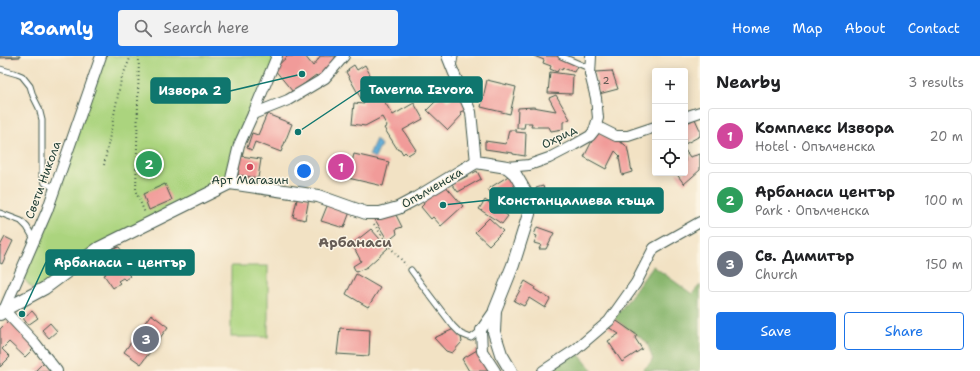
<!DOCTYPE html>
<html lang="en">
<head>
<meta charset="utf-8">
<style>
  :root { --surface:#fff; --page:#f2f2f2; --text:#202124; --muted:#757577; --line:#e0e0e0; --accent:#1a73e8 }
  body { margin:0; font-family:"Shantell Sans",sans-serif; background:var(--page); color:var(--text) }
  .controls { position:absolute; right:12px; top:12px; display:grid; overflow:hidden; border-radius:4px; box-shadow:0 2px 10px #0003 }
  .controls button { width:36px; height:36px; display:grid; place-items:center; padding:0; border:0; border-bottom:1px solid var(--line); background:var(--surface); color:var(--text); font:20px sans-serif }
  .you { position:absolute; left:304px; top:115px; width:14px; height:14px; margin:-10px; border:3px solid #fff; border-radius:50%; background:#1a73e8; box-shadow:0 0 0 6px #1a73e833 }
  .badge { display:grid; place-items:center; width:26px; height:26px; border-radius:50%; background:var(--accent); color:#fff; font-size:13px; font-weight:700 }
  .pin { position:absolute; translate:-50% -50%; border:2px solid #fff; box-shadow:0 1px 4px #0006 }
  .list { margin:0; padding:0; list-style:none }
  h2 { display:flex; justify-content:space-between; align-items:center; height:52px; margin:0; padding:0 16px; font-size:17px }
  h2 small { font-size:13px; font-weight:400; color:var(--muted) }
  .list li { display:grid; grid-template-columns:26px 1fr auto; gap:12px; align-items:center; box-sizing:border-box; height:56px; margin:0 8px 8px; padding:0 8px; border:1px solid var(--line); border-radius:4px }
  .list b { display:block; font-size:15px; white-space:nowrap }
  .list p { margin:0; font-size:13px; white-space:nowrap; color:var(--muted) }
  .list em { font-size:13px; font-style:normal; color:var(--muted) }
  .actions { display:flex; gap:8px; padding:12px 16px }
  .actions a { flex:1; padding:9px 0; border:1px solid var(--accent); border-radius:4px; text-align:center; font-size:14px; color:var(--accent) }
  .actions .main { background:var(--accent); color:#fff }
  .icon { flex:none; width:22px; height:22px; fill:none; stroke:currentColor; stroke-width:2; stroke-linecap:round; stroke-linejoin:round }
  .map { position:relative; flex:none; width:700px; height:315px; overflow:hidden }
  header { display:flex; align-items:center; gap:24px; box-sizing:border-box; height:56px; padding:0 20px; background:var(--accent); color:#fff }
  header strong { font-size:19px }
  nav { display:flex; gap:22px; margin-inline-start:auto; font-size:14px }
  .search { width:280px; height:36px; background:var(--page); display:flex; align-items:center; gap:10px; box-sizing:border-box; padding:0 14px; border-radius:4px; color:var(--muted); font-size:15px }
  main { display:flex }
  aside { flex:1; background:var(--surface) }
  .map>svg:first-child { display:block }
  .green { fill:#abd47e; stroke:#658859 }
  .forest { fill:#88b66d; stroke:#547a50 }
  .water { fill:#5ca8d4; stroke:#3e7284 }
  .building { fill:#f19b99 }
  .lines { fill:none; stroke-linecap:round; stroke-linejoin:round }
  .service-casing { stroke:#3f564a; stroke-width:7 }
  .minor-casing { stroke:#3f564a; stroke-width:12 }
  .tertiary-casing { stroke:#3f564a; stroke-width:14 }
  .path { stroke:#3f564a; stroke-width:2; stroke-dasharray:1 3; stroke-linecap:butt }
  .service { stroke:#fff; stroke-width:5 }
  .minor { stroke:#fff; stroke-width:10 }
  .tertiary { stroke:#fff; stroke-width:12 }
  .poi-dot { fill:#d1495b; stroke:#fcf5e5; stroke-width:1.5 }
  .labels { text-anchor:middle; stroke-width:3; stroke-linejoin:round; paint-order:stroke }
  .number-label { font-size:10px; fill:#54544d }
  .street-label { font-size:12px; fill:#1f3d34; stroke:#fcf5e5 }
  .poi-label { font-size:12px; fill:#1f3d34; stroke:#fcf5e5 }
  .quarter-label { font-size:14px; font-weight:bold; fill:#685e57; stroke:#fcf5e5 }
  .leader { fill:none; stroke:#0f766e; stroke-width:1.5 }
  .callout-dot { fill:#0f766e; stroke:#fcf5e5; stroke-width:1.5 }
  .callout { fill:#0f766e; stroke:#0f766e; stroke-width:1.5 }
  .callout-label { font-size:13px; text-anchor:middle; font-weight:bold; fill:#fff }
</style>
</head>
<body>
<header>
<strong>Roamly</strong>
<div class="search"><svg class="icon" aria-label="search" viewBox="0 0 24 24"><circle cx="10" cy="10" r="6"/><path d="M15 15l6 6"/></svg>Search here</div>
<nav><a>Home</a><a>Map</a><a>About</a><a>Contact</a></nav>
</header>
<main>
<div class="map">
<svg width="700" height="315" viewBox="0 0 700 315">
  <rect width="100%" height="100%" fill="#fcf5e5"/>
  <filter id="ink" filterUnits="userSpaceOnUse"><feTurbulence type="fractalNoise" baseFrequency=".025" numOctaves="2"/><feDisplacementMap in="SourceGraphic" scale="8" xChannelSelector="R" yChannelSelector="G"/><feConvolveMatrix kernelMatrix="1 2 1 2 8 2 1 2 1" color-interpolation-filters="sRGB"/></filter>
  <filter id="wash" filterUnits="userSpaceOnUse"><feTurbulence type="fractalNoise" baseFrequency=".012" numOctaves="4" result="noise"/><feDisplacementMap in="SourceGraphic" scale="16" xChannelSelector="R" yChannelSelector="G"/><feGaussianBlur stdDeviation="0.9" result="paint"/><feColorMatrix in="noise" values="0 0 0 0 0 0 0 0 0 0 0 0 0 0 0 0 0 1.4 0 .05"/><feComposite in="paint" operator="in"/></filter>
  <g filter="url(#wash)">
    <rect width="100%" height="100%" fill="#f2e2c4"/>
    <g class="green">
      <polygon points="101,0 277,0 230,127 99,192 45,232 32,232 24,223 22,214"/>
      <rect x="231" y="210" width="37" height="71"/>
    </g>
    <g class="forest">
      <polygon points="653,210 692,238 700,229 700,315 642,315 653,304 647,286 614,263"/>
      <polygon points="575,294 593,315 543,315"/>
    </g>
    <polygon class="water" points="376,83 381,89 375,102 369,99"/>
    <g id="blocks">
      <g class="building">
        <polygon points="0,0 20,0 20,1 0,2"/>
        <polygon points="288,0 305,0 313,10 317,5 320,0 336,0 327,17 318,21 316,19 293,36 274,13"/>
        <polygon points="534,0 559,0 578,8 574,16 563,12 562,14 559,12 557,16 550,13 551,10 543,7 544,4"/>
        <polygon points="354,9 357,14 365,9 374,26 376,25 383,37 380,39 393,59 414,47 423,63 403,74 416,94 408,99 405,96 403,98 400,93 398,94 384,72 387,70 382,61 365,70 352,68 354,47 364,48 346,16 349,14 348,13"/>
        <polygon points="612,15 618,33 599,38 595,16"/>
        <polygon points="550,16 573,19 572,38 548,37"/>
        <polygon points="487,24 516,31 510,58 481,51"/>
        <polygon points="462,38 468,53 460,56 462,59 448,74 427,54 442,39 447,45"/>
        <polygon points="556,39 570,63 563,66 563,73 551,75 549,71 531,71 532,67 525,67 524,72 517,72 518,52 533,51 556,55 549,42"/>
        <polygon points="267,58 292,68 281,96 255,86 252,94 247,92 252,77 258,79"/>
        <polygon points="695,63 700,74 700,80 685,88 685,68"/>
        <polygon points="509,74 516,74 516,76 526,77 525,100 513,98 513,97 485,93 485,85 506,88"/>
        <polygon points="597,75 624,88 627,91 628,95 632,116 622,119 619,101 620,100 615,95 606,113 584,101"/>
        <polygon points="685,94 690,101 700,98 700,114 684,128 676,117 685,117"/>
        <polygon points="354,98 389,106 383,130 348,122"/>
        <polygon points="241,100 261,103 258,122 238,119"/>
        <polygon points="477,115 481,123 458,136 452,128"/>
        <polygon points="510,119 523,141 501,154 488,133"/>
        <polygon points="443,127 463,150 441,170 433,161 431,163 421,151 424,148 423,146"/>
        <polygon points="165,128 172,144 149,154 143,138"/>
        <polygon points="543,130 550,153 542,155 536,132"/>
        <polygon points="298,139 309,142 305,164 293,161"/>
        <polygon points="485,144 508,160 502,168 479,153"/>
        <polygon points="329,145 351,153 344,172 321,165"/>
        <polygon points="395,157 402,171 396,173 397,178 388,185 374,162"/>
        <polygon points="489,162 503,175 489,189 475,176"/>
        <polygon points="537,171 554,177 546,193 539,193 541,189 534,187 537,180 534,179"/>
        <polygon points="371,173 388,192 367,211 356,216 353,210 361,205 352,188"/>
        <polygon points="5,181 13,185 2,208 0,207 0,190"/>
        <polygon points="113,188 116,192 119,191 135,213 128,218 130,220 125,224 123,222 118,225 120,227 113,232 104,219 106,218 97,205 101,202 99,198"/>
        <polygon points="356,218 380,232 368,251 346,238"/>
        <polygon points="525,225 535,231 534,233 550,243 545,252 529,242 524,250 514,245"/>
        <polygon points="32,255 38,262 28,269 23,262"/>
        <polygon points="151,258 168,271 141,308 124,296"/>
        <polygon points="614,263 637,279 635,282 642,293 622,306 608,285 619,278 608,271"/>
        <polygon points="9,264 36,290 25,301 9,286 2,293 10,301 0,311 0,273"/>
        <polygon points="50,267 57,275 49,282 42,274"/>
        <polygon points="340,272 370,274 369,300 337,298"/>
        <polygon points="454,273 461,281 462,286 452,297 446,295 434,282"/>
        <polygon points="477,294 490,315 469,315 462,303"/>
        <polygon points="45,305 54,315 35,315"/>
      </g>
    </g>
  </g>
  <g filter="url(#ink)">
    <use href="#blocks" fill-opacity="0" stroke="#3f564a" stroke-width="1"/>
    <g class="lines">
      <defs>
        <g id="service">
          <polyline points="561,0 591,13"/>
          <polyline points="453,11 455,0"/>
          <polyline points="0,13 17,18 22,20 30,30 33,40 39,52 42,64 42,121 45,127 55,132"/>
          <polyline points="0,157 21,165 27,171 34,183"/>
          <polyline points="411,214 422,229 453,270 461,278 471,282 480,275"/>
        </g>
        <g id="minor">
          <polyline points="447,0 453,15 471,56 476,106"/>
          <polyline points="253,58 288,44 325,22 344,0"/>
          <polyline points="685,61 700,56"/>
          <polyline points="596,70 616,80 628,80 655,71"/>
          <polyline points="507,111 529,109 549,102 574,89 590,80 594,75 598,62 596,42 590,18 591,0"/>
          <polyline points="230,127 239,89 253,58 277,0"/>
          <polyline points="57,315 35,287 4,254 47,155 101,0"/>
          <polyline points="495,315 482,295 481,274 495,254"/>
          <polyline points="543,315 575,294 609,265 636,227 654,192 700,166"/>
        </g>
        <polyline id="tertiary" points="0,258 4,254 45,232 99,192 230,127 318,140 366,157 380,157 398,152 415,143 476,106 507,111 515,118 530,144 529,158 513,209 495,254 494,276 501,298 511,315"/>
      </defs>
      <use href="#service" class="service-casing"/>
      <use href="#minor" class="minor-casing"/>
      <use href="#tertiary" class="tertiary-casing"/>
      <g class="path">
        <polyline points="139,0 136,136 145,157"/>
        <polyline points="104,109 121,24 131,0"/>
        <polyline points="374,168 389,190 406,209"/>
      </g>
      <use href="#service" class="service"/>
      <use href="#minor" class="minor"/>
      <use href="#tertiary" class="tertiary"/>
    </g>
  </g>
  <circle class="poi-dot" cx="250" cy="111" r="4"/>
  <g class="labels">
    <g class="number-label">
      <text x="606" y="28">2</text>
    </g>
    <g class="street-label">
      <text transform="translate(559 81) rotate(-27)" y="4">Охрид</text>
      <text transform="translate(43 124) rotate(-70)" y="4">Свети Никола</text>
      <text transform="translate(432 132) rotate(-30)" y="4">Опълченска</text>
    </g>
    <g class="poi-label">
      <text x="250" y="128">Арт Магазин</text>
    </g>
    <g class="quarter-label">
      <text x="355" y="191">Арбанаси</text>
    </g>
  </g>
  <path class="leader" d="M298 76L361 34M302 18L230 35M443 149L490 144M22 258L46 206"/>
  <g class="callout-dot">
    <circle cx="298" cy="76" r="4"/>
    <circle cx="302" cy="18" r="4"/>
    <circle cx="443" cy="149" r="4"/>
    <circle cx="22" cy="258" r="4"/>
  </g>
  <g class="callout">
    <rect x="361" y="21" width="121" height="25" rx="4"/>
    <rect x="151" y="22" width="79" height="25" rx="4"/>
    <rect x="490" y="132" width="173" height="25" rx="4"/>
    <rect x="46" y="194" width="148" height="25" rx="4"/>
  </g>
  <g class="callout-label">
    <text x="421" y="38">Taverna Izvora</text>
    <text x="190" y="39">Извора 2</text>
    <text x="576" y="149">Констанцалиева къща</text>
    <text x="120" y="211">Арбанаси - център</text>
  </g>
</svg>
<div class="controls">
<button>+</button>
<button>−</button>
<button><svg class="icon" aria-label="locate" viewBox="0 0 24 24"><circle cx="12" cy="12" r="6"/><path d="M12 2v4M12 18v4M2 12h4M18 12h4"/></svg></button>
</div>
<div class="you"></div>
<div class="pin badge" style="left:341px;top:111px;background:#d1479c">1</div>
<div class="pin badge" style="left:149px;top:108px;background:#2e9e5b">2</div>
<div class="pin badge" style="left:146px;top:283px;background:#6b7280">3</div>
</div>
<aside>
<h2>Nearby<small>3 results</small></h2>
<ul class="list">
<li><span class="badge" style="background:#d1479c">1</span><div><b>Комплекс Извора</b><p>Hotel · Опълченска</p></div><em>20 m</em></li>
<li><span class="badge" style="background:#2e9e5b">2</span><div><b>Арбанаси център</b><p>Park · Опълченска</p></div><em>100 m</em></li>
<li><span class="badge" style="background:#6b7280">3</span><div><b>Св. Димитър</b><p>Church</p></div><em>150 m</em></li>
</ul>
<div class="actions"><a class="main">Save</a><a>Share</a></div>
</aside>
</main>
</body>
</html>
